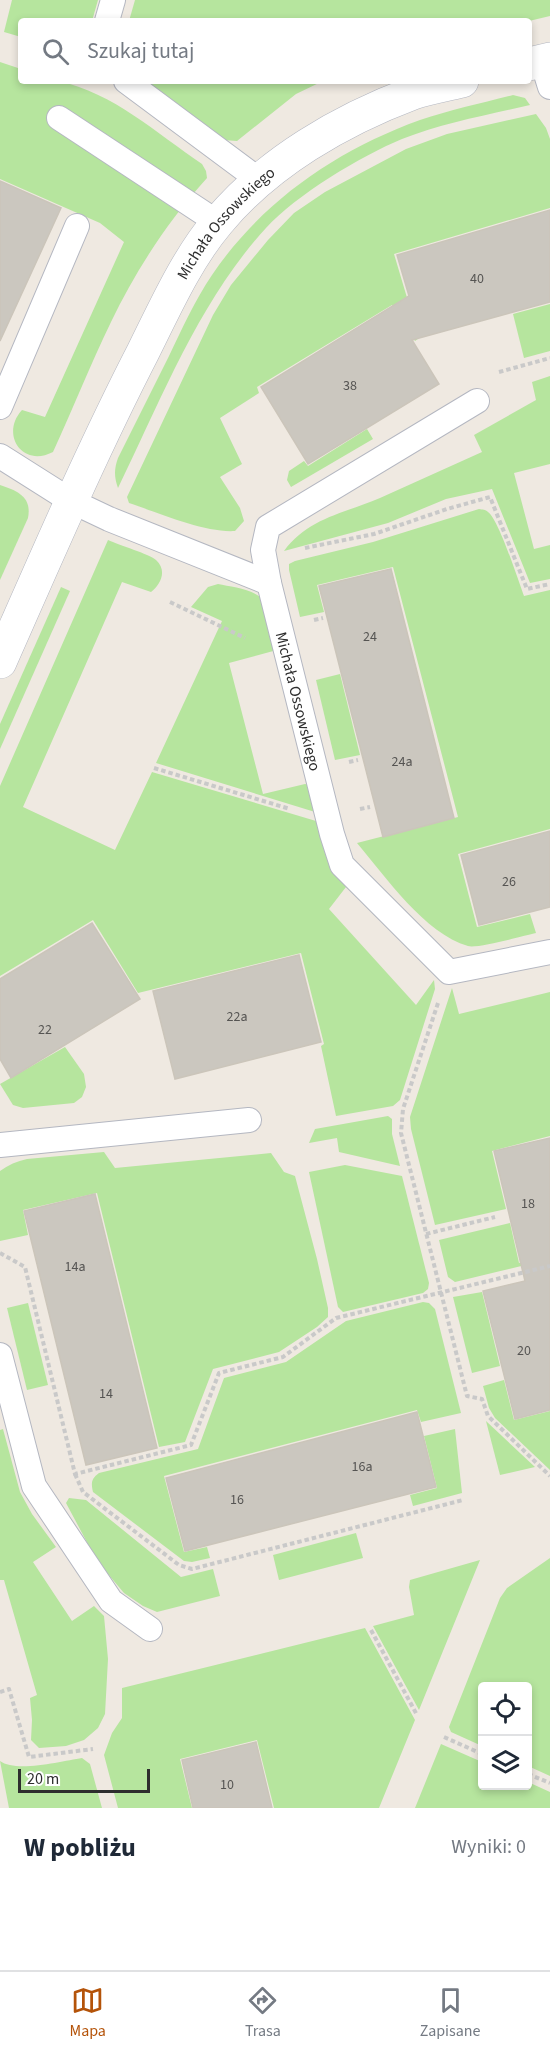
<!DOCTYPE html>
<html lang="pl">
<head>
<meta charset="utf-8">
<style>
  :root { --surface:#fff; --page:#f2f2f3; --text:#1f2937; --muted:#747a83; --line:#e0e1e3; --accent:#b45309 }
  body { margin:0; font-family:"Source Sans 3",sans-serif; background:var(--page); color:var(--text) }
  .controls { position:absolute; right:18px; bottom:18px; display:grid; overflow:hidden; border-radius:6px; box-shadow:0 3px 9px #0003 }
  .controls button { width:54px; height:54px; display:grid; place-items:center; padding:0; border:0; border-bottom:2px solid var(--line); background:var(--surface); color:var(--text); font:30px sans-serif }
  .scale { position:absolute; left:18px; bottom:15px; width:132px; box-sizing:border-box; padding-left:6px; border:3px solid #2e2e2e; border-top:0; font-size:16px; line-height:21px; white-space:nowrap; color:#2e2e2e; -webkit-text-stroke:4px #fff; paint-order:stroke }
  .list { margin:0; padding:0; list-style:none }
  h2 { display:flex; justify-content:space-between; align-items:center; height:78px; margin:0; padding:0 24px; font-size:26px }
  h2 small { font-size:20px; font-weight:400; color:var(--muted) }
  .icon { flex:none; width:33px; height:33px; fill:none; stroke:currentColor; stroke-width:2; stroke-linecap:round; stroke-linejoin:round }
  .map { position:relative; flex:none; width:550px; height:1808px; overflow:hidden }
  .search { position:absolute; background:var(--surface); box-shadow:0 3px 9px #0003; left:18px; right:18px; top:18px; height:66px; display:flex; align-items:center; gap:15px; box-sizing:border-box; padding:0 21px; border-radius:6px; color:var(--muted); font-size:22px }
  .sheet { height:162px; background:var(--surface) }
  nav { display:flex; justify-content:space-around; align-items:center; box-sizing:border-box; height:84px; border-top:2px solid var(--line); background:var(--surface); font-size:16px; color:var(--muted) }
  nav a { display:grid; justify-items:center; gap:3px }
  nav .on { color:var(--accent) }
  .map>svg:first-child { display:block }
  .green { fill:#b6e59e }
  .building { fill:#cbc7bf; stroke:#cbc5ba; stroke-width:1.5 }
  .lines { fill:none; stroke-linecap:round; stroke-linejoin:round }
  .lane-casing { stroke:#b4b7c1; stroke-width:26 }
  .street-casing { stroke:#b4b7c1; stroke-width:34 }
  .path { stroke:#c9c9c9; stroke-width:4; stroke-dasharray:4.5 3; stroke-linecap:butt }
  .lane { stroke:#fff; stroke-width:24 }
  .street { stroke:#fff; stroke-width:33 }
  .labels { text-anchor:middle; stroke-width:4.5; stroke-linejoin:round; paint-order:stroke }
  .number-label { font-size:14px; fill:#555452 }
  .street-label { font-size:16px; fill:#2e2e2e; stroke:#fff }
</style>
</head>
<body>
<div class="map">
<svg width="550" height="1808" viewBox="0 0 550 1808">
  <rect width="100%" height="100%" fill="#efe9e1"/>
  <g class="green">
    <polygon points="12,0 98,0 92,21 21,21 21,37 4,32"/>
    <polygon points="135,0 550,0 550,16 529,21 129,21"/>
    <path d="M 0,62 L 21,69 L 21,81 C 33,81 47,79 58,81 C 114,93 156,133 202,164 L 206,171 L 207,178 C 168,221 136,270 111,322 C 90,365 73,409 53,452 C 22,468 0,434 22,410 L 45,417 L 124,242 L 100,223 L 0,179 Z"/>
    <polygon points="141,81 323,81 296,94 237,141 223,140"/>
    <path d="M 513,95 L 525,98 L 530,105 C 487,115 443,123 402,139 C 361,156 296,195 266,228 C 199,301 161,400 118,488 C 114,477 114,469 118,458 C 135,424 152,390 169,356 C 182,329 195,300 212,275 C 262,201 337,150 420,120 C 450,110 482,103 513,95 Z"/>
    <path d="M 536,114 L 546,128 L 550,139 L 550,208 L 394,254 L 419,338 L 415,341 L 392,305 L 257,387 L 259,393 L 220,418 L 242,464 L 220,477 L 240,508 L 244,521 L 235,531 C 205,533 159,513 129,503 L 127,497 L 213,315 L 231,285 L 268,240 L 294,213 L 325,192 L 406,149 L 447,134 Z"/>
    <polygon points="550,304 550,351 524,358 513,314"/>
    <path d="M 550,376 L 550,464 L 514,473 L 534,549 L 550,545 L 550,579 L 530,583 L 492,489 L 446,499 L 388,523 L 284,551 C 308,518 345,513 380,498 C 414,483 448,467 482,452 L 474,435 L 536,400 L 532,382 Z"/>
    <polygon points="367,429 373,439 291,487 287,480 289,471 304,461 308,466"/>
    <path d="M 0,485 C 18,491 32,497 28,518 L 0,580 Z"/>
    <path d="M 479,509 C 483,510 485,509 488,512 C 499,520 518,580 524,596 L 550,590 L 550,829 L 458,854 L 477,927 L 530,914 L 536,933 C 523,936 476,949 468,946 C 425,934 385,876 357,843 L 458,817 L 393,567 L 317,585 L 324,612 L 300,617 L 289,570 L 289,564 L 295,561 L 373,542 Z"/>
    <path d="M 108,540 C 119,545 149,554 156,560 C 168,571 160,585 151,592 L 122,582 L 23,807 L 115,850 L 152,772 L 316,821 L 331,867 L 346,887 L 329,909 L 416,1005 L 434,980 L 435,989 L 400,1100 L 393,1106 L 336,1116 L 321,1046 L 324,1044 L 301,953 L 138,993 L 93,920 L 0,976 L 0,786 Z"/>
    <path d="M 218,584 C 232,587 257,589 266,603 C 271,611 275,639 277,650 L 229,663 L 263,794 L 305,784 L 310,785 L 315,812 L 156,763 L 222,621 L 191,607 L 208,587 Z"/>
    <polygon points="61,587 70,591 0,749 0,724"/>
    <polygon points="340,674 360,755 335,760 316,680"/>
    <polygon points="452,988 459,1014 550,992 550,1136 492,1151 506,1209 435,1225 411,1129 410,1117"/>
    <polygon points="65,1047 84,1074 86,1087 82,1097 74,1103 23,1108 13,1105 0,1084"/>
    <polygon points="388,1116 392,1119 392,1134 400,1166 339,1152 337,1138 309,1143 315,1129"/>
    <path d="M 104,1152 L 115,1168 L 271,1153 L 284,1172 L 295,1176 L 317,1259 L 328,1308 L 328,1317 L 317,1327 L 279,1352 L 213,1369 L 185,1442 L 159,1447 L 97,1193 L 23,1210 L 28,1235 L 0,1241 L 0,1171 C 8,1165 17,1161 27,1159 Z"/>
    <polygon points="345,1165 402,1176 429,1283 428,1289 423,1293 343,1312 338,1307 309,1172"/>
    <polygon points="510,1223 519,1263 550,1256 550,1259 455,1282 448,1277 439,1240"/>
    <polygon points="482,1292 500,1366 472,1373 453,1297"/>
    <path d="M 423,1302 L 429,1303 L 435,1309 L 461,1413 L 421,1422 L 417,1410 L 164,1476 L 184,1552 L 207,1547 L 210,1558 L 192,1562 L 184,1561 L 93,1492 C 91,1483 91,1479 99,1473 L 198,1449 L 224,1378 L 286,1362 L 346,1321 Z"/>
    <polygon points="28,1303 48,1385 27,1390 7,1308"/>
    <polygon points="504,1380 514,1420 550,1411 550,1470 495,1418 489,1408 483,1386"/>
    <polygon points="486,1421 535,1467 500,1475"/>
    <polygon points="3,1429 20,1492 32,1514 56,1547 33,1562 72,1621 94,1606 104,1616 108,1659 105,1714 98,1728 84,1740 66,1746 39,1748 31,1740 32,1720 30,1698 37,1695 4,1580 0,1580 0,1430"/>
    <polygon points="455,1429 462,1493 413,1506 410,1495 437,1488 424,1436"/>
    <polygon points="69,1498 86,1500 181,1577 213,1569 220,1596 157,1612 143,1606 124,1593 97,1561 66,1503"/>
    <polygon points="356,1533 363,1558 279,1580 273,1555"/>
    <polygon points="550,1558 550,1776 528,1766 528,1686 482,1686 482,1746 451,1732 449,1727 500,1598 507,1588"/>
    <polygon points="480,1560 419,1710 373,1626 414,1615 409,1587 410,1580"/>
    <polygon points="365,1628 415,1720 379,1808 274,1808 257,1740 180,1759 192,1808 118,1808 104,1755 112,1733 122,1718 122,1688"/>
    <polygon points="441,1744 482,1762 482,1786 528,1786 528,1782 550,1792 550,1808 415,1808"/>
    <path d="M 82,1758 L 90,1764 L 102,1808 L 9,1808 L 0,1761 C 16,1773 62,1761 82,1758 Z"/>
  </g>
  <g class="building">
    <polygon points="0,181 61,208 0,341"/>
    <polygon points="550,210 550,302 412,340 439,384 308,464 261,387 409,296 397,255"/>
    <polygon points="391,569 454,818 383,837 319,586"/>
    <polygon points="550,831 550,907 479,925 461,855"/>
    <polygon points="92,923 140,999 11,1078 0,1059 0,979"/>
    <polygon points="299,955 321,1042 175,1079 153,991"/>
    <polygon points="550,1138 550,1410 515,1419 483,1291 525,1281 494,1151"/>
    <polygon points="95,1194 157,1448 86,1465 24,1211"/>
    <polygon points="417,1412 436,1487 185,1551 166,1478"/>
    <polygon points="256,1742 272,1808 193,1808 182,1760"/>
  </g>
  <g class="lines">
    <defs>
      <g id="lane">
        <polyline points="107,21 113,0"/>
        <polyline points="542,61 550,87"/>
        <polyline points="126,81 259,180"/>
        <polyline points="59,118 217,222"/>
        <path id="s1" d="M 477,401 L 268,527 L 263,550 L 269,583 L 332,834 L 342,865 L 449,972 L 550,952"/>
        <polyline points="0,407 77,226"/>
        <polyline points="0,456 71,501 109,519 269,583"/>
        <polyline points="0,1145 249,1120"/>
        <polyline points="0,1355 34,1486 111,1601 150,1629"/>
      </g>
      <g id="street">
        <polyline points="529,64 550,59"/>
        <path id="s2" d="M 0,662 C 46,558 91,453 143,352 C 165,308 186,260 218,222 C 268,162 341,120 413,93 C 429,88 446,85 462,81"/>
      </g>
    </defs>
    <use href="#lane" class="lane-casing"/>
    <use href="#street" class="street-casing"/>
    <g class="path">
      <polyline points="499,372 550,358"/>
      <polyline points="305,548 374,534 447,509 490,497 527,589 550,584"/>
      <polyline points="170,602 245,638"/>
      <polyline points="314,620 323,618"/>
      <polyline points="349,762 358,760"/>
      <polyline points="154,768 290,809"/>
      <polyline points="360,809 370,807"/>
      <polyline points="438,1003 403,1109 401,1133 467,1396 482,1399 488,1416 550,1476"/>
      <polyline points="426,1234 495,1217"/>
      <polyline points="0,1253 25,1267 75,1474 191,1445 219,1373 283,1357 336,1318 550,1266"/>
      <polyline points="75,1474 83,1492 179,1565 192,1569 463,1500"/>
      <polyline points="371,1630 417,1715"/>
      <polyline points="0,1692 9,1689 29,1757 93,1749"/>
      <polyline points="444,1737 482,1754"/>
      <polyline points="528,1774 550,1783"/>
    </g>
    <use href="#lane" class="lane"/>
    <use href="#street" class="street"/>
  </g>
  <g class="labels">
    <g class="number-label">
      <text x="477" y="283">40</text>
      <text x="350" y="390">38</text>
      <text x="370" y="641">24</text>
      <text x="402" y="766">24a</text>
      <text x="509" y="886">26</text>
      <text x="237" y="1021">22a</text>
      <text x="45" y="1034">22</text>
      <text x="528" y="1208">18</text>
      <text x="75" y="1271">14a</text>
      <text x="524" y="1355">20</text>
      <text x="106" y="1398">14</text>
      <text x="362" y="1471">16a</text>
      <text x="237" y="1504">16</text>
      <text x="227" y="1789">10</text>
    </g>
    <g class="street-label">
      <text dy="6" stroke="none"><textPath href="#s2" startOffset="496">Michała Ossowskiego</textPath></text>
      <text dy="6" stroke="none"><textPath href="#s1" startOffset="423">Michała Ossowskiego</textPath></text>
    </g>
  </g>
</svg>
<div class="controls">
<button><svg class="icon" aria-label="locate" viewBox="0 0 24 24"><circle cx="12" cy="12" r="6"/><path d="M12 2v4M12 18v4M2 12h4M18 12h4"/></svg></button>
<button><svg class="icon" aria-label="layers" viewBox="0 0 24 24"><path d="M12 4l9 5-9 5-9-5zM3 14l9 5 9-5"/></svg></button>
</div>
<div class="scale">20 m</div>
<div class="search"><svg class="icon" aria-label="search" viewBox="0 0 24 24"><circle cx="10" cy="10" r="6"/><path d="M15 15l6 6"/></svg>Szukaj tutaj</div>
</div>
<section class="sheet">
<h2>W pobliżu<small>Wyniki: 0</small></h2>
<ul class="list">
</ul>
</section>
<nav>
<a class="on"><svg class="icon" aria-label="map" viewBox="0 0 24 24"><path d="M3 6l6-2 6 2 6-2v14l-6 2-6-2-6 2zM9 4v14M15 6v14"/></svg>Mapa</a>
<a><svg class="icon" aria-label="directions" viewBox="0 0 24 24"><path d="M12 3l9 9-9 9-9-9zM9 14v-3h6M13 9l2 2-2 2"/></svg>Trasa</a>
<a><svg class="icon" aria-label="saved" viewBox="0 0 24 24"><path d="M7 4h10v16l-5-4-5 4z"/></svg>Zapisane</a>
</nav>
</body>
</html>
